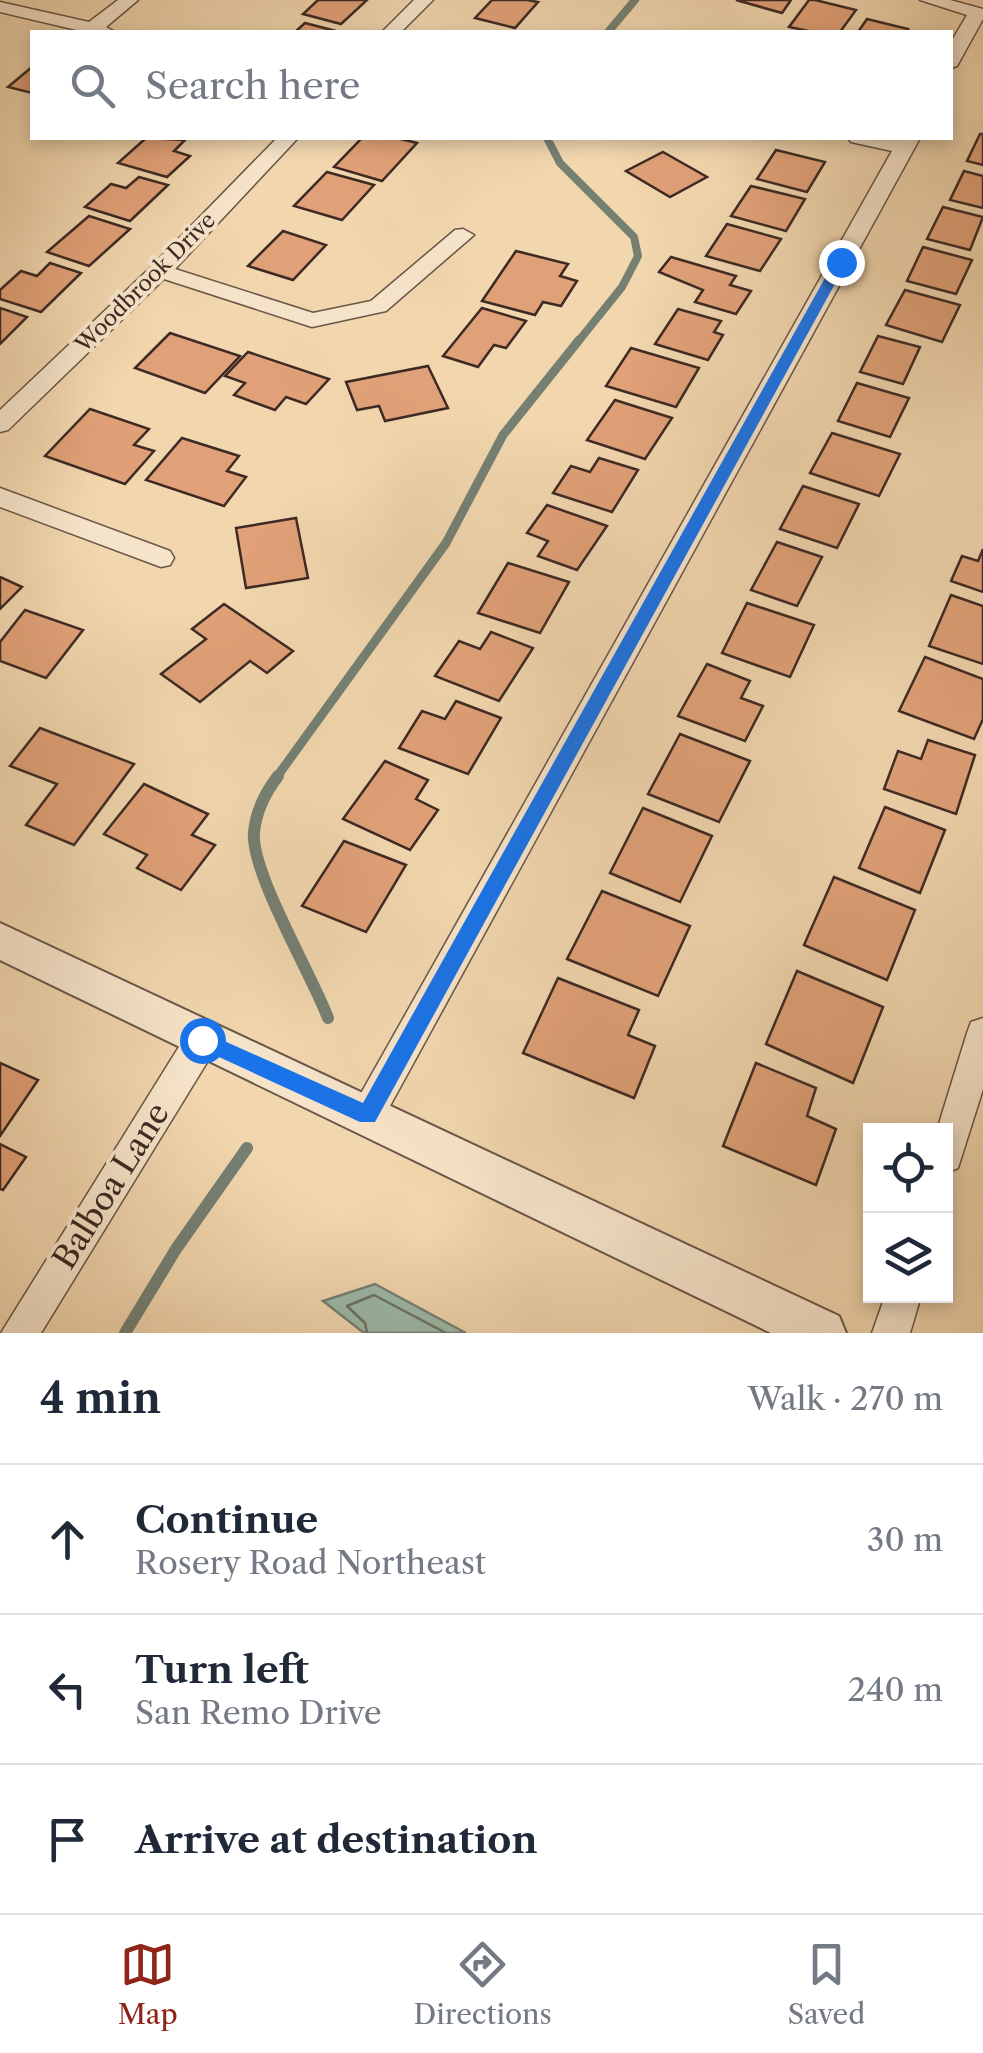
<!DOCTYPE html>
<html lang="en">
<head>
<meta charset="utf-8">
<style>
  :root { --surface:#fff; --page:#f2f2f3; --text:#1f2937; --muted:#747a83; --line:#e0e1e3; --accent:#8f2418 }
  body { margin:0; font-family:"Libre Caslon Text",serif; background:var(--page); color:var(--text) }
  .controls { position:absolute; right:30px; bottom:30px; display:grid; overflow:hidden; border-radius:0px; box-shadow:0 5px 15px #0003 }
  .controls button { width:90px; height:90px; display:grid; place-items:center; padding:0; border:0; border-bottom:2px solid var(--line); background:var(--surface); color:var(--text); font:50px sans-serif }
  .stop { position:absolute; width:30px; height:30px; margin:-22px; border:8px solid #1a73e8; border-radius:50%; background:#fff }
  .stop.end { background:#1a73e8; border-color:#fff; box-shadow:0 2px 10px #0008 }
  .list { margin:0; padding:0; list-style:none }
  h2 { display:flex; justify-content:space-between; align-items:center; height:130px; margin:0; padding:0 40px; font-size:42px }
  h2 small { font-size:32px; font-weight:400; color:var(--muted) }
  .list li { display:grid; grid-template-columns:65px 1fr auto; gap:30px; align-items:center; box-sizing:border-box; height:150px; padding:0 40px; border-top:2px solid var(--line) }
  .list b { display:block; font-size:38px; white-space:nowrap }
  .list p { margin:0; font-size:32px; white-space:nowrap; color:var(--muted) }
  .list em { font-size:32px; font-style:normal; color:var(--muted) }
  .icon { flex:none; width:55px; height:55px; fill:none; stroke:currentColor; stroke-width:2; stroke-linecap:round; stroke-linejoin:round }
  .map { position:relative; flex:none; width:983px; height:1333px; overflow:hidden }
  .search { position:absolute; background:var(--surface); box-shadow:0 5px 15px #0003; left:30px; right:30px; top:30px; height:110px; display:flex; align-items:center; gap:25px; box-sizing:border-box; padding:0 35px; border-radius:0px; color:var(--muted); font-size:38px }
  .sheet { height:580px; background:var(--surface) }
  nav { display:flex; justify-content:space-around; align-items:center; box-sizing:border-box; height:140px; border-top:2px solid var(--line); background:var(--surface); font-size:28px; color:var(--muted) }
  nav a { display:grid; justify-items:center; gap:5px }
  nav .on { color:var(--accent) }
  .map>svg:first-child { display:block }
  .water { fill:#9bb9a8; stroke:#758073; stroke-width:2.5 }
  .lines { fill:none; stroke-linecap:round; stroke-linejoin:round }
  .shore { stroke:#6c7266; stroke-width:2.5 }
  .stream-far2 { stroke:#758073; stroke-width:8 }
  .stream-far1 { stroke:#758073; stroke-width:9 }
  .stream { stroke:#758073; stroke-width:12 }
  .building { fill:#e1a178; stroke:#3d2a24; stroke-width:2.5 }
  .minor-casing { stroke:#6a5546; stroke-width:3 }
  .tertiary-casing { stroke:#6a5546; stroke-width:4 }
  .minor { fill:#f6e4ca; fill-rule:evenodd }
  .tertiary { fill:#f6e4ca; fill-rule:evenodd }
  .route { fill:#1a73e8 }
  .labels { text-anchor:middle; stroke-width:8; stroke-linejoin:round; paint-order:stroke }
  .far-street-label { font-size:22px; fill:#3d2a24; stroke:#f6e4ca }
  .near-street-label { font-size:32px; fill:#3d2a24; stroke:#f6e4ca }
</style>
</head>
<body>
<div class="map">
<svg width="983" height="1333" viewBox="0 0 983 1333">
  <rect width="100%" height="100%" fill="#f1d6ae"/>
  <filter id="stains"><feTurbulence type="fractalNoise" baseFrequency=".002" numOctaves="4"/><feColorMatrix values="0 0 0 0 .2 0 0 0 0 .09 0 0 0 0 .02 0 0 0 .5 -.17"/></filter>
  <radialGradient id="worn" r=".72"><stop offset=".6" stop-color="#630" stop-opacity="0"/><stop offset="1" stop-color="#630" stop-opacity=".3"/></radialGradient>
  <polygon class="water" points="375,1284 466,1333 364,1333 323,1301"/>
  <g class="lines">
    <polyline class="shore" points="367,1333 365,1323 347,1306 374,1295 446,1333"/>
    <g class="stream-far2">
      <polyline points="608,32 635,0"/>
      <polyline points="547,138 560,163 634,237 638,256 622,287 577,343"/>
    </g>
    <polyline class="stream-far1" points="276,778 446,543 503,435 579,340"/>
    <g class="stream">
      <path d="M 278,776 C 265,793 256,811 254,832 C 250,871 312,975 328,1018"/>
      <polyline points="125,1333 176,1249 247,1148"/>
    </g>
  </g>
  <g class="building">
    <polygon points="318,0 367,0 341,24 303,14"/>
    <polygon points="492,0 527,0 538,2 515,28 475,18"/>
    <polygon points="736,0 791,0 782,13"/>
    <polygon points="809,0 815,0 856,10 840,32 813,32 789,27"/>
    <polygon points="867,19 908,29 906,32 858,32"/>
    <polygon points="305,23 336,31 295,32"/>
    <polygon points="32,67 32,93 8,87"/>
    <polygon points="980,134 983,134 983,165 967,161"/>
    <polygon points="146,138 185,140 174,151 190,156 167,177 118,163"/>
    <polygon points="362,138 397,138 417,143 382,181 334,167"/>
    <polygon points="776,150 825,162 807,192 757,179"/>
    <polygon points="663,152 707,177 670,197 626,171"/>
    <polygon points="964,171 983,176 983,208 950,200"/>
    <polygon points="327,172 374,185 342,220 294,206"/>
    <polygon points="139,177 168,185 130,221 85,207 111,184 126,188"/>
    <polygon points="751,186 805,199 786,231 731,216"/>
    <polygon points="943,207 983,217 970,250 927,239"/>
    <polygon points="89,216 130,229 89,266 47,252"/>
    <polygon points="727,224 781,239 760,271 706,256"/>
    <polygon points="283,231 326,245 293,280 248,266"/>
    <polygon points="923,247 972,260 956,294 907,281"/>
    <polygon points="516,251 568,264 560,276 577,281 561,306 543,302 535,315 482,301"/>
    <polygon points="671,257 736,276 730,285 751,291 736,314 695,302 703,290 659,272"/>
    <polygon points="50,263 81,273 41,312 0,299 0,290 21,271 37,276"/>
    <polygon points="905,290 960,305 942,342 886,325"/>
    <polygon points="0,308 27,317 0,344"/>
    <polygon points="482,308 526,321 506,348 494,345 478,367 443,356"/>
    <polygon points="678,309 721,321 714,332 723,335 708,360 655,344"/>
    <polygon points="170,333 240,356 205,393 135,368"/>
    <polygon points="878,336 920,347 903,384 860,372"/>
    <polygon points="631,348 699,368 676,407 606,386"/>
    <polygon points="248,352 329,379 306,404 286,397 275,410 234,395 245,383 225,376"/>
    <polygon points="428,366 448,408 385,421 379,406 357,410 346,382"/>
    <polygon points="857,383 909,398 890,437 838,421"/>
    <polygon points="615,400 672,418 645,459 587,440"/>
    <polygon points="90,409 149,429 134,445 154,451 125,484 45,456"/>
    <polygon points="832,433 900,454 879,496 810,473"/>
    <polygon points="182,438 239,456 227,471 246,477 224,506 146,480"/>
    <polygon points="599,458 638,470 612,512 553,493 571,466 590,472"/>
    <polygon points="803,486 859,504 837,548 780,529"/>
    <polygon points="547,505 607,526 577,570 538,556 548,541 527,533"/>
    <polygon points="296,518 308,578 246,588 236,528"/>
    <polygon points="777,542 822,557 797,606 751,590"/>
    <polygon points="983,549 983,592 951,581 962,556 978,561"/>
    <polygon points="508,563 569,582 540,633 478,613"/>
    <polygon points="0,577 22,587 0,609"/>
    <polygon points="951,595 983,606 983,664 929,646"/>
    <polygon points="747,603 814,625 790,677 722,653"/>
    <polygon points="224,604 293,651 267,673 250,661 200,702 161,674 206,639 192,629"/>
    <polygon points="25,610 83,630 46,678 0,661 0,642"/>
    <polygon points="491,632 533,648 499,701 435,676 459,641 480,649"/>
    <polygon points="925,657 983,679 983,719 974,739 899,711"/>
    <polygon points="707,664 750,681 741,698 763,706 745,741 678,716"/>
    <polygon points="456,701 501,718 468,774 399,748 422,711 445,719"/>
    <polygon points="40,728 134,764 74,845 26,825 57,784 10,766"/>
    <polygon points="680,734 750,761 719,822 648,794"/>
    <polygon points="928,740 975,755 956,814 884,789 898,751 921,759"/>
    <polygon points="385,761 428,780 416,799 438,810 410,850 343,819"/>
    <polygon points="144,784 208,814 192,835 215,845 181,890 137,868 147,855 104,834"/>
    <polygon points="885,807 945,830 920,893 859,868"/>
    <polygon points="643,808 712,836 680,902 610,873"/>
    <polygon points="344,841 406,865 366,932 302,906"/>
    <polygon points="834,877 915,910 887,980 804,945"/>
    <polygon points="602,891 690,926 658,996 567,959"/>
    <polygon points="797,971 883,1007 853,1083 766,1044"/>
    <polygon points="558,978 639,1010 628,1035 655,1046 634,1098 523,1053"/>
    <polygon points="0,1063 38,1080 0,1136"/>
    <polygon points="756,1063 816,1088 807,1116 836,1129 816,1185 723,1146"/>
    <polygon points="0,1144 26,1157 3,1190 0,1189"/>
  </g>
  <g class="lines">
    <defs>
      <g id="minor">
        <polygon points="118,0 138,0 106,27 115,32 85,32 0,12 0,2 89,22"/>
        <polygon points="414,0 433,0 401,32 382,32"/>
        <polygon points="920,0 950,0 983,9 983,19 957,66 950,68 950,44 967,15"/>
        <polygon points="277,138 298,138 175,269 313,313 371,301 455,230 463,229 474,235 386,311 312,327 164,279 8,430 0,432 0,410 152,266"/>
        <polygon points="848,138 920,138 379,1126 367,1131 355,1126 350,1115 355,1104 892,151 851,142"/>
        <polygon points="0,488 170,551 174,558 170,565 161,567 0,507"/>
        <polygon points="983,1018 983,1089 958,1168 946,1173 946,1130 937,1130 967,1033 971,1022"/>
        <polygon points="202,1025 214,1029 218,1040 214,1051 41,1333 1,1333 190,1029"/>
        <polygon points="885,1296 921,1296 910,1333 872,1333"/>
      </g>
      <polygon id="tertiary" points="0,923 839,1316 846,1333 771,1333 0,960"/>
    </defs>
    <use href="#minor" class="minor-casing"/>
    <use href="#tertiary" class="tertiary-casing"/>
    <use href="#minor" class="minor"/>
    <use href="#tertiary" class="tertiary"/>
  </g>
  <polygon class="route" points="841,258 847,262 375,1122 360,1122 195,1046 195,1034 202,1031 363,1103 834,262"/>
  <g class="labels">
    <g class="far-street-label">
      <text transform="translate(145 282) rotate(-45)" y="8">Woodbrook Drive</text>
    </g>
    <g class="near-street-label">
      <text transform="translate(111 1186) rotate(-58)" y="11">Balboa Lane</text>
    </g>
  </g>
  <rect width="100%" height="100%" filter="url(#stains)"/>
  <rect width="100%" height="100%" fill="url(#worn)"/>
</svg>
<div class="controls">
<button><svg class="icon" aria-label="locate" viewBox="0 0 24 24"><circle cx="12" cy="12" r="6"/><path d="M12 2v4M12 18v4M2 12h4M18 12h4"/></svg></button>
<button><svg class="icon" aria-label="layers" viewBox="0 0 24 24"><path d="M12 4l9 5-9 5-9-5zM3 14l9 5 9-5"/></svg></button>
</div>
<div class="stop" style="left:202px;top:1040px"></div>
<div class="stop end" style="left:841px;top:262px"></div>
<div class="search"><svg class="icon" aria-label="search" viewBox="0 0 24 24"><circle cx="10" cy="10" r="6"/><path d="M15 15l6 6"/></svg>Search here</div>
</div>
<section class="sheet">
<h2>4 min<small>Walk · 270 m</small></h2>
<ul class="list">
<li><svg class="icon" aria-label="ahead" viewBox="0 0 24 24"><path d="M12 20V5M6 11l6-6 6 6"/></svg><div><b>Continue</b><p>Rosery Road Northeast</p></div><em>30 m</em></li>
<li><svg class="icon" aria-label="left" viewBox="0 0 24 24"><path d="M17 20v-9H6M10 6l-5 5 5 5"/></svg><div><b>Turn left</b><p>San Remo Drive</p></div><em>240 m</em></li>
<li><svg class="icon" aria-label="arrive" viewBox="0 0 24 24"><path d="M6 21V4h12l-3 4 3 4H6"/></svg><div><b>Arrive at destination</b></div></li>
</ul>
</section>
<nav>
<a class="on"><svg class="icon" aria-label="map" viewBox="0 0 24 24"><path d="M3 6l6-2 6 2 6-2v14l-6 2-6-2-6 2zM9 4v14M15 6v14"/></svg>Map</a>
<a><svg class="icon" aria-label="directions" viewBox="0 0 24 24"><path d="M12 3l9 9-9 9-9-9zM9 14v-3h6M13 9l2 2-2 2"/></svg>Directions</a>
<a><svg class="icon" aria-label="saved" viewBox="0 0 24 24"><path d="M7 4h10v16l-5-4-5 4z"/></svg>Saved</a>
</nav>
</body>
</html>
